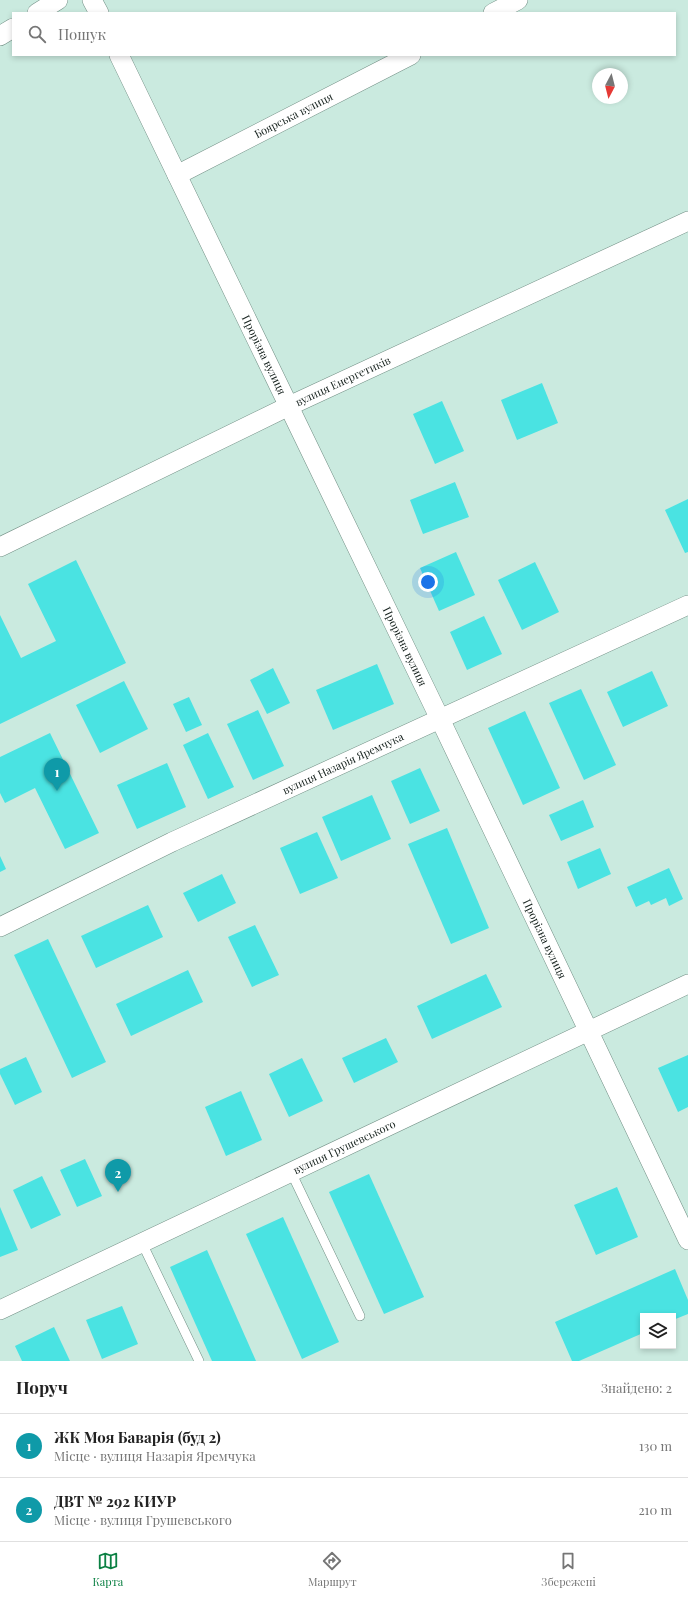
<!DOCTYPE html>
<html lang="uk">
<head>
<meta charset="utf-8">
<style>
  :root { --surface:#fff; --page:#f6f6f6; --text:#222; --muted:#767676; --line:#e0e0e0; --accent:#0b8043 }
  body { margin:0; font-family:"Playfair Display",serif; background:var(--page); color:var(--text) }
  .controls { position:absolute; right:12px; bottom:12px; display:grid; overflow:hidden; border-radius:0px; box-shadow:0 2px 6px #0003 }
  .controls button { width:36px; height:36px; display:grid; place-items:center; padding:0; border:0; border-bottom:1px solid var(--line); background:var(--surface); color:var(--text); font:20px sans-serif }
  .compass { position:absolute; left:592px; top:68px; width:36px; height:36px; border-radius:50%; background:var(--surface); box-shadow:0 2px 6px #0003; rotate:187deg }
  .you { position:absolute; left:428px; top:582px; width:14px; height:14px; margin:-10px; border:3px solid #fff; border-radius:50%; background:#1a73e8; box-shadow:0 0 0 6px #1a73e833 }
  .badge { display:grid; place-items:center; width:26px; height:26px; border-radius:50%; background:var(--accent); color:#fff; font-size:13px; font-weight:700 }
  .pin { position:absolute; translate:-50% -33px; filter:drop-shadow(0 1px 2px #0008) }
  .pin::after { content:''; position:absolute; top:21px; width:14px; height:12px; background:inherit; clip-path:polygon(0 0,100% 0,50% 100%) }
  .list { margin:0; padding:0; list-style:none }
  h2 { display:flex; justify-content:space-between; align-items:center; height:52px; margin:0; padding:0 16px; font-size:17px }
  h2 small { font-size:13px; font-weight:400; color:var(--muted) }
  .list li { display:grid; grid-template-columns:26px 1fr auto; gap:12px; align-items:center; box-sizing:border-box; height:64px; padding:0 16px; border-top:1px solid var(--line) }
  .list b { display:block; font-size:15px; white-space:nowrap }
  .list p { margin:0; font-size:13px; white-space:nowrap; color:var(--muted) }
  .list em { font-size:13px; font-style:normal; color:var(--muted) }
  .icon { flex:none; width:22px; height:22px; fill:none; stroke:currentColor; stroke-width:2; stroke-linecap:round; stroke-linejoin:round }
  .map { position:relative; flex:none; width:688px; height:1361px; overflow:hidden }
  .search { position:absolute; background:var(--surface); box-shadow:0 2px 6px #0003; left:12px; right:12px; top:12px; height:44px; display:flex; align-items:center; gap:10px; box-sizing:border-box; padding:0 14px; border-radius:0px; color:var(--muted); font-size:15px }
  .sheet { height:180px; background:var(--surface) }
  nav { display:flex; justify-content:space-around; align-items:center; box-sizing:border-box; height:56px; border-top:1px solid var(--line); background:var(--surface); font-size:11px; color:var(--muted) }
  nav a { display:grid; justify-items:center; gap:2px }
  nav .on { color:var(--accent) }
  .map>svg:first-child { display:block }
  .building { fill:#4ae3e2 }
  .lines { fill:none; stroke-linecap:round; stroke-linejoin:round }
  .lane-casing { stroke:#728f85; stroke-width:10 }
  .street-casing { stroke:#728f85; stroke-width:20 }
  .lane { stroke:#fff; stroke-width:9 }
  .street { stroke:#fff; stroke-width:19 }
  .labels { text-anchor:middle; stroke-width:3; stroke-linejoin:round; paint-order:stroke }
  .street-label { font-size:11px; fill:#131f1b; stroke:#d7f7ec }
</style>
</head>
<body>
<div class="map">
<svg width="688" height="1361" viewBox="0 0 688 1361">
  <rect width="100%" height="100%" fill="#caeadf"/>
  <g class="building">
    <polygon points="542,383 558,423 517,440 501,400"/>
    <polygon points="442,401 464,451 435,464 413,414"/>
    <polygon points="455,482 469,517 423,534 410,500"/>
    <polygon points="688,499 688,552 685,553 665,510"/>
    <polygon points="456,552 475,595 439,611 420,568"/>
    <polygon points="76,560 126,663 0,724 0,615 21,658 56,641 28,584"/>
    <polygon points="535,562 559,612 522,630 498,580"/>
    <polygon points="484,616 502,654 467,670 450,632"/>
    <polygon points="377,664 394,704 333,730 316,690"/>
    <polygon points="273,668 290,703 267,714 250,680"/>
    <polygon points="652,671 668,706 623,727 607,692"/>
    <polygon points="124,681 148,729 100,753 76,705"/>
    <polygon points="581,689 616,765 584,780 549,703"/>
    <polygon points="189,697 202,725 186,732 173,704"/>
    <polygon points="258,710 284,766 253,780 227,724"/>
    <polygon points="525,711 560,788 523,805 488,728"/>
    <polygon points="50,733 99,833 65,849 35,788 5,803 0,793 0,757"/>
    <polygon points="208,733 234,787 208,799 183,745"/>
    <polygon points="167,763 186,807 137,829 117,785"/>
    <polygon points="420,768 440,811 410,824 391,781"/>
    <polygon points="372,795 391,839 341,861 322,817"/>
    <polygon points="583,800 594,827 561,841 549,815"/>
    <polygon points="447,828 489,928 451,944 408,844"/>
    <polygon points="317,832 338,878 300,894 280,848"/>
    <polygon points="600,848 611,874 578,889 567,862"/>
    <polygon points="0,856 6,869 0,872"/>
    <polygon points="669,868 683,899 669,906 666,898 651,905 649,901 636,907 627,887"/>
    <polygon points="222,874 236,903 198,922 183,893"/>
    <polygon points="148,905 163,937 96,968 81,936"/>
    <polygon points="255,925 279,975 252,987 228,937"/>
    <polygon points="48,939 106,1062 72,1078 14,955"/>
    <polygon points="188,970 203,1002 131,1036 116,1004"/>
    <polygon points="486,974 502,1007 432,1039 417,1006"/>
    <polygon points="386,1038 398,1062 354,1083 342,1058"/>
    <polygon points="688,1055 688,1107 678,1112 658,1068"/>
    <polygon points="26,1057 42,1092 15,1105 0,1074 0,1069"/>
    <polygon points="302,1058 323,1101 289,1117 269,1074"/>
    <polygon points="241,1091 262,1140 226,1156 205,1107"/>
    <polygon points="85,1159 102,1196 77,1207 60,1170"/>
    <polygon points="369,1174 424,1297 384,1314 329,1192"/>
    <polygon points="42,1176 61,1215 31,1229 13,1190"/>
    <polygon points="617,1187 638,1237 596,1255 574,1205"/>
    <polygon points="0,1207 18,1250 0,1257"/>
    <polygon points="283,1217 339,1342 302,1359 246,1234"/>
    <polygon points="207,1250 256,1361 212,1361 170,1267"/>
    <polygon points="675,1269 688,1300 688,1314 673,1320 673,1316 643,1316 643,1333 579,1361 572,1361 555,1322"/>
    <polygon points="122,1306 138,1344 102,1359 86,1320"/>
    <polygon points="54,1327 70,1361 22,1361 15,1346"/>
  </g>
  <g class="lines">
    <defs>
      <g id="lane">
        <polyline points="291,1172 360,1316"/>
        <polyline points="142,1243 199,1361"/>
      </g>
      <g id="street">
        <polyline points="92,0 99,13"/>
        <polyline points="37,13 58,0"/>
        <polyline points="493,13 518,0"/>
        <polyline points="0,36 13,28"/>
        <path id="s1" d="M 119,55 L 440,719 L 688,1240"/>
        <path id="s2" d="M 177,175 L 411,55"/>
        <path id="s3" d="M 0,547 L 289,406 L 688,221"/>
        <path id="s4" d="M 0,927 L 172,842 L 688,605"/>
        <path id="s5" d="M 0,1310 L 688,984"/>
      </g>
    </defs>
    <use href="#lane" class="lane-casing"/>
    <use href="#street" class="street-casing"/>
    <use href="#lane" class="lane"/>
    <use href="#street" class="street"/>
  </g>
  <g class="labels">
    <g class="street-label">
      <text dy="4" stroke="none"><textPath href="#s2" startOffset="131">Боярська вулиця</textPath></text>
      <text dy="4" stroke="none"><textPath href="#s1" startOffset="333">Прорізна вулиця</textPath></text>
      <text dy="4" stroke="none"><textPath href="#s3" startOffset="381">вулиця Енергетиків</textPath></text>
      <text dy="4" stroke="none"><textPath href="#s1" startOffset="657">Прорізна вулиця</textPath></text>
      <text dy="4" stroke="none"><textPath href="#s4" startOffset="380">вулиця Назарія Яремчука</textPath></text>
      <text dy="4" stroke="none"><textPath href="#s1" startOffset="981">Прорізна вулиця</textPath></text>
      <text dy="4" stroke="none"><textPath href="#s5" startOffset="381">вулиця Грушевського</textPath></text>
    </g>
  </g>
</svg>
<div class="controls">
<button><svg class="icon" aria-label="layers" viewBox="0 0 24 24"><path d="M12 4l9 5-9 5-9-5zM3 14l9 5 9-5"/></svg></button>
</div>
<svg class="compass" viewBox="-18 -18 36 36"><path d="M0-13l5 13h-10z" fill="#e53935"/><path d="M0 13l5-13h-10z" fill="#767676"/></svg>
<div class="you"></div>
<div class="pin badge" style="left:57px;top:791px;background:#0f9aa8">1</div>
<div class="pin badge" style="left:118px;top:1192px;background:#0f9aa8">2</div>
<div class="search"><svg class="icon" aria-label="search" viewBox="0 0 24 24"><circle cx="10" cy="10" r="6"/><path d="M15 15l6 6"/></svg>Пошук</div>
</div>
<section class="sheet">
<h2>Поруч<small>Знайдено: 2</small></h2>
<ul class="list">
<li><span class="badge" style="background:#0f9aa8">1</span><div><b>ЖК Моя Баварія (буд 2)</b><p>Місце · вулиця Назарія Яремчука</p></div><em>130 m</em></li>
<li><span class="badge" style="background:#0f9aa8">2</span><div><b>ДВТ № 292 КИУР</b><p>Місце · вулиця Грушевського</p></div><em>210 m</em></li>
</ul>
</section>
<nav>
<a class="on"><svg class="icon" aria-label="map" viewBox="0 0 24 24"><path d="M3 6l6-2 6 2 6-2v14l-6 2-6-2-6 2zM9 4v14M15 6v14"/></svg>Карта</a>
<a><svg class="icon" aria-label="directions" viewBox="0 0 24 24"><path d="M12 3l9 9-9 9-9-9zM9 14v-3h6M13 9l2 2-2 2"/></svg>Маршрут</a>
<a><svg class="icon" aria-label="saved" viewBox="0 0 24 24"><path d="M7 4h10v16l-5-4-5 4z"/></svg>Збережені</a>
</nav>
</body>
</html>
